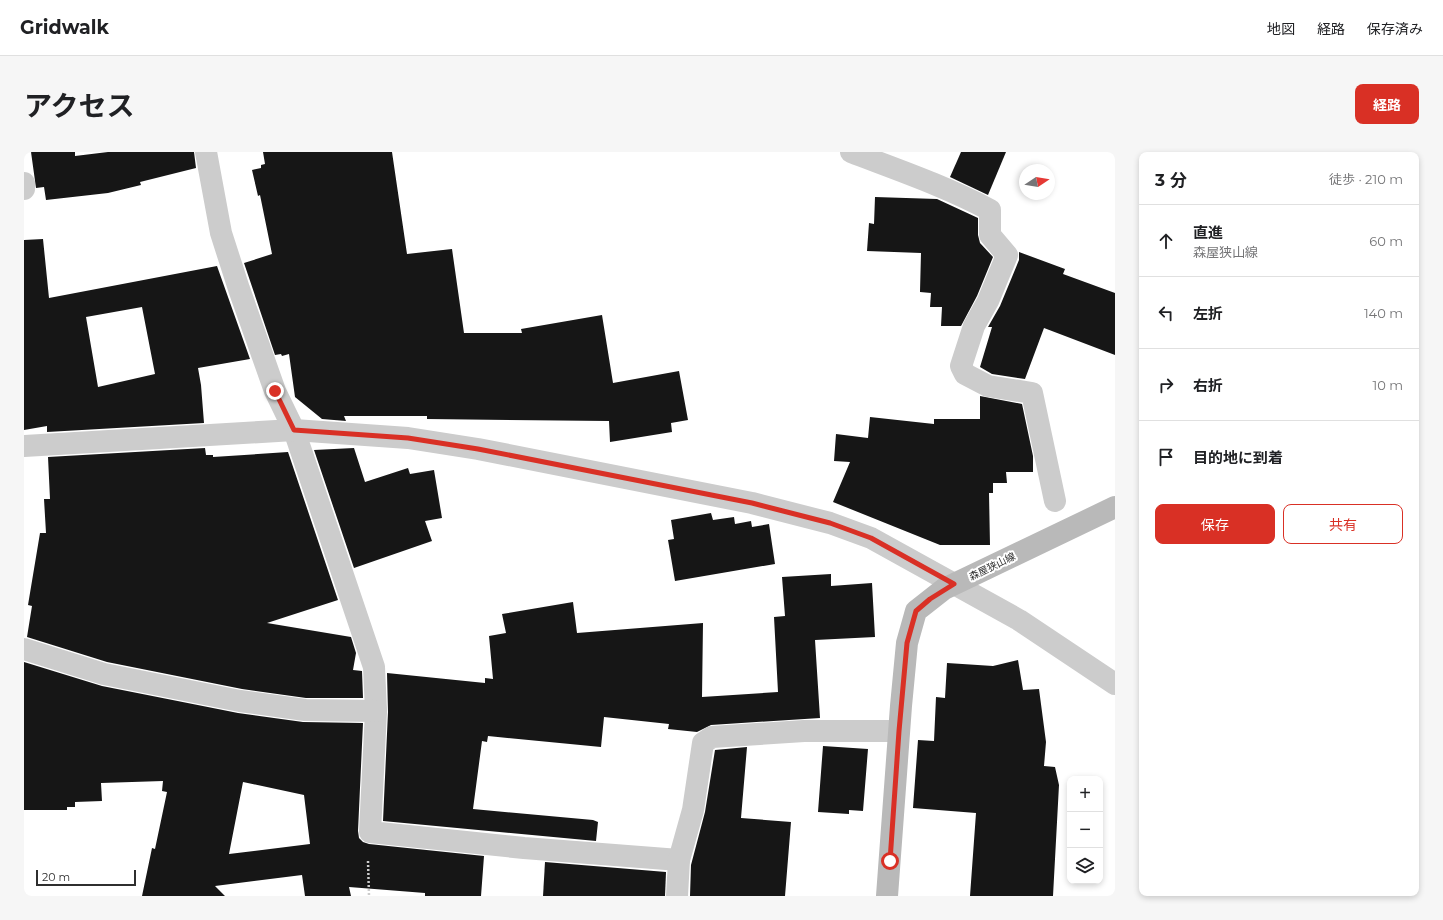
<!DOCTYPE html>
<html lang="ja">
<head>
<meta charset="utf-8">
<style>
  :root { --surface:#fff; --page:#f6f6f6; --text:#202124; --muted:#757577; --line:#e0e0e0; --accent:#d93025 }
  body { margin:0; font-family:Montserrat,"Noto Sans JP",sans-serif; background:var(--page); color:var(--text) }
  .controls { position:absolute; right:12px; bottom:12px; display:grid; overflow:hidden; border-radius:8px; box-shadow:0 2px 6px #0003 }
  .controls button { width:36px; height:36px; display:grid; place-items:center; padding:0; border:0; border-bottom:1px solid var(--line); background:var(--surface); color:var(--text); font:20px sans-serif }
  .compass { position:absolute; left:995px; top:12px; width:36px; height:36px; border-radius:50%; background:var(--surface); box-shadow:0 2px 6px #0003; rotate:78deg }
  .scale { position:absolute; left:12px; bottom:10px; width:100px; box-sizing:border-box; padding-left:4px; border:2px solid #2f2f2f; border-top:0; font-size:11px; line-height:14px; white-space:nowrap; color:#2f2f2f; -webkit-text-stroke:3px #fff; paint-order:stroke }
  .stop { position:absolute; width:12px; height:12px; margin:-9px; border:3px solid #d93025; border-radius:50%; background:#fff }
  .stop.end { background:#d93025; border-color:#fff; box-shadow:0 1px 4px #0008 }
  .list { margin:0; padding:0; list-style:none }
  h2 { display:flex; justify-content:space-between; align-items:center; height:52px; margin:0; padding:0 16px; font-size:17px }
  h2 small { font-size:13px; font-weight:400; color:var(--muted) }
  .list li { display:grid; grid-template-columns:26px 1fr auto; gap:12px; align-items:center; box-sizing:border-box; height:72px; padding:0 16px; border-top:1px solid var(--line) }
  .list b { display:block; font-size:15px; white-space:nowrap }
  .list p { margin:0; font-size:13px; white-space:nowrap; color:var(--muted) }
  .list em { font-size:13px; font-style:normal; color:var(--muted) }
  .actions { display:flex; gap:8px; padding:12px 16px }
  .actions a { flex:1; padding:9px 0; border:1px solid var(--accent); border-radius:8px; text-align:center; font-size:14px; color:var(--accent) }
  .actions .main { background:var(--accent); color:#fff }
  .icon { flex:none; width:22px; height:22px; fill:none; stroke:currentColor; stroke-width:2; stroke-linecap:round; stroke-linejoin:round }
  .map { position:relative; flex:none; width:1091px; height:744px; overflow:hidden; border-radius:8px }
  header { display:flex; align-items:center; gap:24px; box-sizing:border-box; height:56px; padding:0 20px; background:var(--surface); border-bottom:1px solid var(--line) }
  header strong { font-size:19px }
  nav { display:flex; gap:22px; margin-inline-start:auto; font-size:14px }
  .intro { display:flex; align-items:center; justify-content:space-between; box-sizing:border-box; height:96px; padding:0 24px }
  h1 { margin:0; font-size:28px }
  .button { padding:10px 18px; border-radius:8px; background:var(--accent); color:#fff; font-size:14px; font-weight:700 }
  main { display:flex; gap:24px; padding:0 24px }
  aside { flex:1; background:var(--surface); border-radius:8px; box-shadow:0 2px 6px #0003 }
  .map>svg:first-child { display:block }
  .building { fill:#161616; fill-rule:evenodd }
  .lines { fill:none; stroke-linecap:round; stroke-linejoin:round }
  .path { stroke:#ccc; stroke-width:2.5; stroke-dasharray:2 2; stroke-linecap:butt }
  .minor { stroke:#ccc; stroke-width:22 }
  .tertiary { stroke:#ccc; stroke-width:22 }
  .secondary { stroke:#b9b9b9; stroke-width:22 }
  .route { stroke:#d93025; stroke-width:5 }
  .labels { text-anchor:middle; stroke-width:4; stroke-linejoin:round; paint-order:stroke }
  .street-label { font-size:10px; fill:#2f2f2f; stroke:#fff }
</style>
</head>
<body>
<header>
<strong>Gridwalk</strong>
<nav><a>地図</a><a>経路</a><a>保存済み</a></nav>
</header>
<div class="intro"><h1>アクセス</h1><a class="button">経路</a></div>
<main>
<div class="map">
<svg width="1091" height="744" viewBox="0 0 1091 744">
  <rect width="100%" height="100%" fill="#fff"/>
  <g class="building">
    <polygon points="7,0 51,0 51,4 84,0 170,0 172,16 116,30 117,33 84,41 22,48 20,35 12,36"/>
    <polygon points="239,0 368,0 383,102 428,97 440,181 498,181 497,177 578,163 589,231 655,219 664,268 647,271 648,280 586,290 585,269 403,267 403,264 320,264 322,269 298,267 271,245 265,202 258,204 257,202 251,203 220,111 248,102 236,43 234,44 228,18 237,16 237,13 241,12"/>
    <polygon points="937,0 982,0 964,43 926,25"/>
    <polygon points="851,45 913,47 954,66 954,83 956,91 969,105 953,144 937,174 917,174 918,155 906,155 907,141 896,140 897,101 843,99 845,71 850,72"/>
    <path d="M 19,87 L 25,146 L 193,114 L 226,207 L 174,216 L 177,233 L 180,271 L 23,280 L 23,274 L 0,278 L 0,88 ZM 118,155 L 131,222 L 74,235 L 62,165 Z"/>
    <polygon points="995,100 1041,117 1039,122 1091,141 1091,203 1020,176 1001,227 968,222 956,215 968,175 964,175 976,154 995,108"/>
    <polygon points="956,244 998,252 1009,304 1009,320 982,320 983,331 969,331 969,341 965,341 966,393 916,393 809,350 826,310 810,309 812,282 844,286 846,265 910,272 910,267 956,267"/>
    <polygon points="181,296 182,303 189,303 189,305 264,300 314,448 243,471 327,485 332,501 329,518 338,519 339,546 282,546 218,537 83,510 3,485 8,454 4,453 16,381 22,381 20,347 26,347 24,305"/>
    <polygon points="330,296 341,330 384,316 386,322 410,318 418,366 401,369 408,389 330,416 290,298"/>
    <polygon points="687,361 689,368 710,365 711,372 727,369 728,375 745,372 751,412 651,429 644,388 650,387 647,368"/>
    <polygon points="807,422 807,434 848,431 851,485 791,488 796,566 687,573 673,580 644,577 645,572 580,565 577,595 464,584 463,590 458,589 449,657 569,668 574,670 572,689 359,669 364,560 363,521 461,531 461,526 469,527 465,484 482,481 478,462 549,450 553,481 679,471 678,545 754,540 750,465 761,464 758,425"/>
    <polygon points="994,508 999,538 1015,537 1022,590 1020,614 1031,615 1035,633 1029,744 946,744 952,661 889,656 894,588 910,589 912,545 921,546 923,511 969,514"/>
    <path d="M 0,510 L 78,534 L 214,561 L 279,570 L 339,571 L 334,679 L 335,686 L 339,690 L 345,692 L 460,704 L 457,744 L 401,744 L 401,741 L 325,735 L 327,744 L 281,744 L 278,723 L 191,734 L 201,744 L 118,744 L 128,696 L 131,697 L 143,640 L 138,639 L 139,629 L 77,631 L 78,649 L 51,650 L 51,655 L 43,655 L 43,658 L 0,658 ZM 219,630 L 280,643 L 286,692 L 205,702 Z"/>
    <polygon points="799,594 844,597 839,659 825,658 825,662 794,660"/>
    <polygon points="723,595 717,666 767,670 761,744 666,744 667,713 681,660 691,598"/>
    <polygon points="521,710 642,720 641,744 519,744"/>
  </g>
  <g class="lines">
    <polyline class="path" points="344,709 345,744"/>
    <g class="minor">
      <polyline points="182,0 197,81 215,137 251,239 270,278 350,515 352,559 346,680 500,696 655,708"/>
      <path d="M 827,0 C 874,18 921,34 966,58 L 966,83 L 983,103 L 964,149 L 950,174 L 937,214 L 941,222 L 964,234 L 1008,241 L 1031,349"/>
      <polyline points="0,31 0,37"/>
      <polyline points="0,294 270,278"/>
      <polyline points="0,497 80,522 216,549 281,558 352,559"/>
      <polyline points="653,744 655,708 669,658 679,591 688,585 780,579 875,579"/>
    </g>
    <polyline class="tertiary" points="270,278 384,286 454,297 728,351 806,371 847,386 995,468 1091,532"/>
    <polyline class="secondary" points="863,744 877,554 883,491 892,459 920,437 1091,355"/>
  </g>
  <g class="lines">
    <polyline class="route" points="251,239 270,278 384,286 454,297 728,351 806,371 847,386 930,432 906,447 892,459 883,491 875,579 866,709"/>
  </g>
  <g class="labels">
    <g class="street-label">
      <text transform="translate(968 414) rotate(-26)" y="4">森屋狭山線</text>
    </g>
  </g>
</svg>
<div class="controls">
<button>+</button>
<button>−</button>
<button><svg class="icon" aria-label="layers" viewBox="0 0 24 24"><path d="M12 4l9 5-9 5-9-5zM3 14l9 5 9-5"/></svg></button>
</div>
<svg class="compass" viewBox="-18 -18 36 36"><path d="M0-13l5 13h-10z" fill="#e53935"/><path d="M0 13l5-13h-10z" fill="#757577"/></svg>
<div class="scale">20 m</div>
<div class="stop" style="left:866px;top:709px"></div>
<div class="stop end" style="left:251px;top:239px"></div>
</div>
<aside>
<h2>3 分<small>徒歩 · 210 m</small></h2>
<ul class="list">
<li><svg class="icon" aria-label="ahead" viewBox="0 0 24 24"><path d="M12 20V5M6 11l6-6 6 6"/></svg><div><b>直進</b><p>森屋狭山線</p></div><em>60 m</em></li>
<li><svg class="icon" aria-label="left" viewBox="0 0 24 24"><path d="M17 20v-9H6M10 6l-5 5 5 5"/></svg><div><b>左折</b></div><em>140 m</em></li>
<li><svg class="icon" aria-label="right" viewBox="0 0 24 24"><path d="M7 20v-9h11M14 6l5 5-5 5"/></svg><div><b>右折</b></div><em>10 m</em></li>
<li><svg class="icon" aria-label="arrive" viewBox="0 0 24 24"><path d="M6 21V4h12l-3 4 3 4H6"/></svg><div><b>目的地に到着</b></div></li>
</ul>
<div class="actions"><a class="main">保存</a><a>共有</a></div>
</aside>
</main>
</body>
</html>
